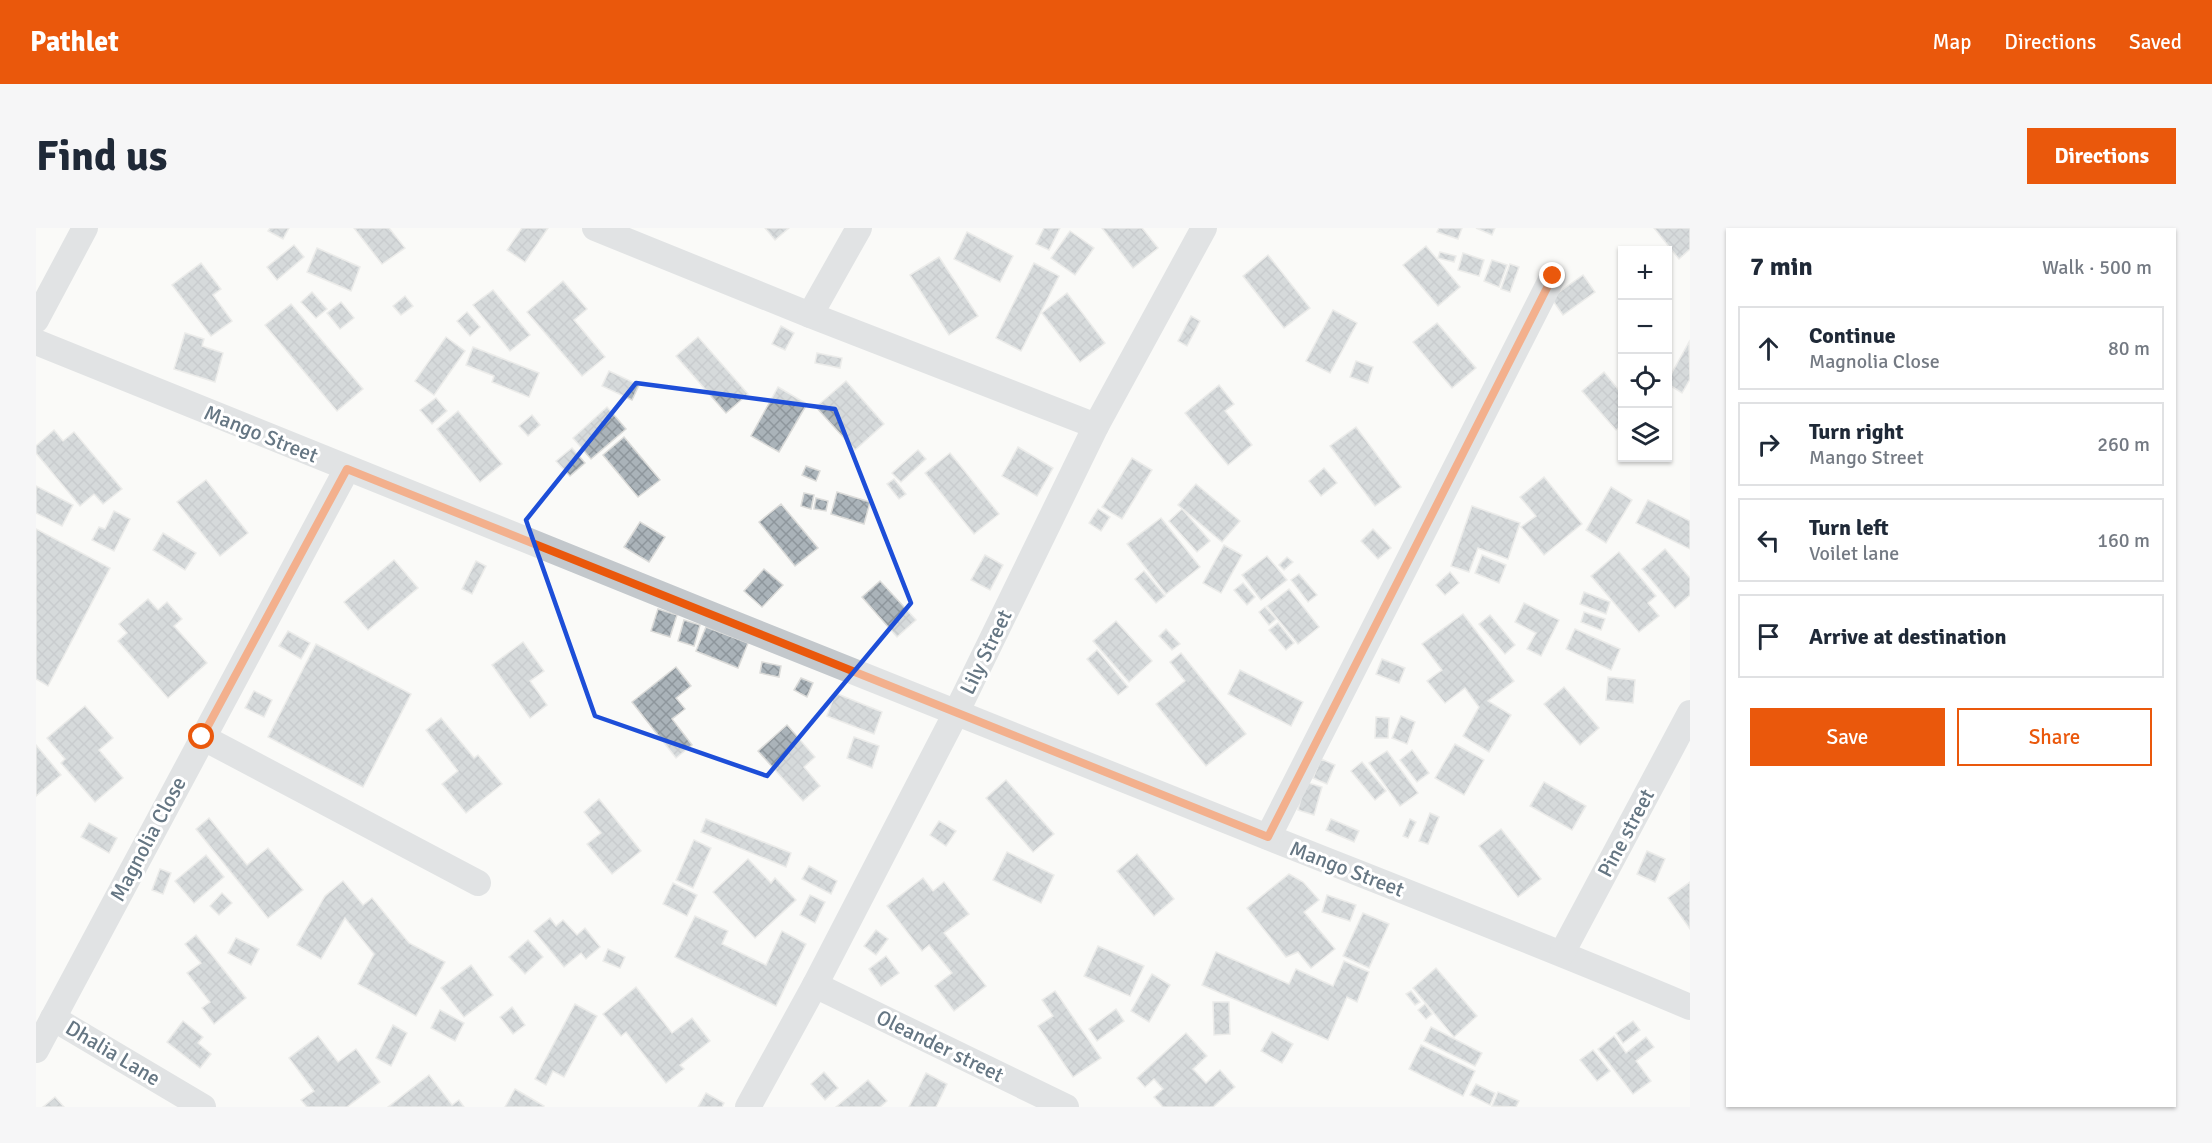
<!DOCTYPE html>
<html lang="en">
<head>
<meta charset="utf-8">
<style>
  :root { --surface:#fff; --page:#f6f6f7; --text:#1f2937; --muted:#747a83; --line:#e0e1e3; --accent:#ea580c }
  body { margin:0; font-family:Signika,sans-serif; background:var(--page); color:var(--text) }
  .controls { position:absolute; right:18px; top:18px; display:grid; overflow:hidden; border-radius:0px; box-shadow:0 2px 4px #0004 }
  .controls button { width:54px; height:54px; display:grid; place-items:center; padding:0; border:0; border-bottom:2px solid var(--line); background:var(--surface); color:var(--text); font:30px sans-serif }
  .stop { position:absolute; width:18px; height:18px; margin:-14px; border:4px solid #ea580c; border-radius:50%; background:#fff }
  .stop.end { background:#ea580c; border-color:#fff; box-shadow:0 2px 6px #0008 }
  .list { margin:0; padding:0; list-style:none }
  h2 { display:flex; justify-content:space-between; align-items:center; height:78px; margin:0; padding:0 24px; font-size:26px }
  h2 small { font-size:20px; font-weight:400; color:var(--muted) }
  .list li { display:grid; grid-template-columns:39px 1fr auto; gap:18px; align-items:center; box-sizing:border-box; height:84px; margin:0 12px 12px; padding:0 12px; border:2px solid var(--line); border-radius:0px }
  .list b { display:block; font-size:22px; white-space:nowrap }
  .list p { margin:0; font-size:20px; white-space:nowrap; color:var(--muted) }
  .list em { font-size:20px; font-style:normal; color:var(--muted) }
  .actions { display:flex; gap:12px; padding:18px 24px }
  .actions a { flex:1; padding:14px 0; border:2px solid var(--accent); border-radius:0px; text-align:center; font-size:21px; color:var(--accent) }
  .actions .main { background:var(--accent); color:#fff }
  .icon { flex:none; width:33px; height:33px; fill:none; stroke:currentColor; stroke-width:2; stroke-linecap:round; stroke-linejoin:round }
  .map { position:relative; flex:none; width:1654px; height:879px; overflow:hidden; border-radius:0px }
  header { display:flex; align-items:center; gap:36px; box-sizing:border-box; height:84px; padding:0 30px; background:var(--accent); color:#fff }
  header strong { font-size:28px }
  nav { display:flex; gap:33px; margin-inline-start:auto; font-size:21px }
  .intro { display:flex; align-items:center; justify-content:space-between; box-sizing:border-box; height:144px; padding:0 36px }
  h1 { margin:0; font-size:42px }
  .button { padding:15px 27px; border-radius:0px; background:var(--accent); color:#fff; font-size:21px; font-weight:700 }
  main { display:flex; gap:36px; padding:0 36px }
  aside { flex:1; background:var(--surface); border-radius:0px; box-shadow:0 2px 4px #0004 }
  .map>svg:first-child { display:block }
  .building { fill:url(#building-cross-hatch); stroke:#dcdcda; stroke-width:1.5 }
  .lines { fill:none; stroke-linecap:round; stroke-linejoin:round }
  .street { stroke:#c3c8cc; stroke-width:26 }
  .route { stroke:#ea580c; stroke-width:8 }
  .marked { fill:none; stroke:#1d4ed8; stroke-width:4.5; stroke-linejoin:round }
  .labels { text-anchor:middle; stroke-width:6; stroke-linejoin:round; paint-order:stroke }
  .street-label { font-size:21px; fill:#657683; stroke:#fff }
</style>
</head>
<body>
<header>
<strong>Pathlet</strong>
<nav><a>Map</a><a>Directions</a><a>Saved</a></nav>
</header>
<div class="intro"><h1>Find us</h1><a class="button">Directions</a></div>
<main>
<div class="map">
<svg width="1654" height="879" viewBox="0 0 1654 879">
  <defs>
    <pattern id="building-cross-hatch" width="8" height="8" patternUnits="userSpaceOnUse" patternTransform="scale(1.5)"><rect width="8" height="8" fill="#aab3b9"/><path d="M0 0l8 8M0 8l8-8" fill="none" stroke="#8e969c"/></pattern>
  </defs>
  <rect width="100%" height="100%" fill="#fafaf8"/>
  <g class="building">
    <polygon points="234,0 253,0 247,11 232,3"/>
    <polygon points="318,0 353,0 369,20 346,36"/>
    <polygon points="486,0 512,0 489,34 471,22"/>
    <polygon points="729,0 753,0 739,12"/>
    <polygon points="1008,0 1024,0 1013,22 1000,16"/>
    <polygon points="1066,0 1106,0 1122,20 1097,40"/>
    <polygon points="1403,0 1426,0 1422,11 1401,4"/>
    <polygon points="1440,0 1459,0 1456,7"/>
    <polygon points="1618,0 1654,0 1654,21 1643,31"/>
    <polygon points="1034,3 1058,20 1039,47 1015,30"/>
    <polygon points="931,4 977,28 964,54 918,31"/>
    <polygon points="258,17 268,29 241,52 231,39"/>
    <polygon points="1390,18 1424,59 1402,78 1367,37"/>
    <polygon points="281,20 324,39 315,63 271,44"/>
    <polygon points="1404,24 1420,28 1418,34 1402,30"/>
    <polygon points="1427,25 1448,32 1443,48 1422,42"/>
    <polygon points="1232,27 1274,80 1248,100 1207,48"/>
    <polygon points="903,29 942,88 913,107 874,47"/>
    <polygon points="1456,32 1471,37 1463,59 1448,53"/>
    <polygon points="165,35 185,61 177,67 196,93 175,108 136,57"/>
    <polygon points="998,35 1023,48 985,123 960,110"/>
    <polygon points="1474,36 1483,39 1474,64 1465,61"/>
    <polygon points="1547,47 1559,64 1527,87 1515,70"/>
    <polygon points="527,53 551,81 538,92 569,129 546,148 491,84"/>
    <polygon points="457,62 494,107 474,123 437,77"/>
    <polygon points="276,64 291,81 280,90 265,74"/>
    <polygon points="1031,65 1069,115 1044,134 1006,85"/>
    <polygon points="369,68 377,78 365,87 357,78"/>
    <polygon points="305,74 318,90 304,101 291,85"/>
    <polygon points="255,76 327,161 301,183 229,97"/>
    <polygon points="1297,82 1321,95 1294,145 1270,133"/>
    <polygon points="431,84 444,99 434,108 421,93"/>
    <polygon points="1155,88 1164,93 1151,118 1142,113"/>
    <polygon points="1401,95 1440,140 1416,160 1377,114"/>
    <polygon points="745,98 758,105 749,122 736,116"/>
    <polygon points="149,105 168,111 166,118 187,125 179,154 138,141"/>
    <polygon points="410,109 429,123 398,167 379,153"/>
    <polygon points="662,109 712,166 690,185 640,128"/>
    <polygon points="1653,114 1654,151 1646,165 1632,156 1632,152"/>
    <polygon points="437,119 503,145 493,169 456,154 458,148 430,137"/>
    <polygon points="781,125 806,130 804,140 779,135"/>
    <polygon points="1320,133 1337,139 1332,155 1314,149"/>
    <polygon points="573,143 603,157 596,172 566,158"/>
    <polygon points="1568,144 1586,166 1586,197 1580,202 1546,163"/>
    <polygon points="810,153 848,196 819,222 780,179"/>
    <polygon points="1183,157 1198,176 1189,183 1216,217 1192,237 1149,185"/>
    <polygon points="742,159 771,176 743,224 715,208"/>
    <polygon points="400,170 411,183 396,196 384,182"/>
    <polygon points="571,179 590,201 555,231 537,210"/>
    <polygon points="422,183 466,236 444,254 401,201"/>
    <polygon points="496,187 504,197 492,208 483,198"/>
    <polygon points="1320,199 1365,259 1339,278 1294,218"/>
    <polygon points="18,202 27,213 38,204 86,261 67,276 58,266 44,278 0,225 0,218"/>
    <polygon points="588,209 624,252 602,269 567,227"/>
    <polygon points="982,219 1017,240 1001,268 966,248"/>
    <polygon points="536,220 549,235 534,248 520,233"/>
    <polygon points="882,222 890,231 865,254 856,245"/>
    <polygon points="914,225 963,286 938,306 889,245"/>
    <polygon points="1096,230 1116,242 1086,291 1066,279"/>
    <polygon points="770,238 784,243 780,253 766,247"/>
    <polygon points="1288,240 1301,255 1285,268 1273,253"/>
    <polygon points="1508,249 1546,296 1508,327 1485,299 1500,288 1484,269"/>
    <polygon points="858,251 870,266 863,271 851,256"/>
    <polygon points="170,252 212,305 184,328 141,274"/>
    <polygon points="1160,256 1204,293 1186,314 1142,277"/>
    <polygon points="0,258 37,277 26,298 0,285"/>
    <polygon points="1575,259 1596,272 1570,315 1550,302"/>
    <polygon points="801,264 834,274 828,296 795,286"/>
    <polygon points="768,265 778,267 775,281 765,278"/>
    <polygon points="780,270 792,273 790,283 778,281"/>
    <polygon points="1612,272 1654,293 1654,321 1600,295"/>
    <polygon points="745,276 782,320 759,338 723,294"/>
    <polygon points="1436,278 1484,295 1472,331 1442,320 1433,344 1415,338"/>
    <polygon points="1062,281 1074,289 1065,303 1053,295"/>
    <polygon points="1146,281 1174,313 1161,324 1133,293"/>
    <polygon points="78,283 94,291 78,323 56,312 63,299 69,301"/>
    <polygon points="1125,290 1164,339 1130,366 1091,316"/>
    <polygon points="604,294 629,309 613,334 588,319"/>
    <polygon points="0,301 74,340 12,458 0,451"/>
    <polygon points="1337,301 1355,320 1342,331 1325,313"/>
    <polygon points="127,305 160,325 149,342 117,322"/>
    <polygon points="1188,317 1206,327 1185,365 1167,355"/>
    <polygon points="1629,321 1654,350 1654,367 1639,380 1606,341"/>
    <polygon points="1583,324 1620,368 1612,375 1623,388 1603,404 1555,348"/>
    <polygon points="949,327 967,337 954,362 935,352"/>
    <polygon points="1446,327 1470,337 1463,355 1439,345"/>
    <polygon points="1231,328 1251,352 1225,372 1206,347"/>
    <polygon points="1251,329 1257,334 1248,342 1243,337"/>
    <polygon points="358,332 382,360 332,402 308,374"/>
    <polygon points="440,333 450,338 436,366 426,361"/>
    <polygon points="728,341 747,357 726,379 708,363"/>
    <polygon points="1108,343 1129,368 1120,375 1099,351"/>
    <polygon points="1414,344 1423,355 1409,367 1400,357"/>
    <polygon points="1263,346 1281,367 1272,374 1255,352"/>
    <polygon points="844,353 880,392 861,409 826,369"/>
    <polygon points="1207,355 1219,369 1211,377 1198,362"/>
    <polygon points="1253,361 1283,399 1262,416 1231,378"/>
    <polygon points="1548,364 1574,374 1570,386 1544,376"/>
    <polygon points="112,371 122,382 131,374 146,391 138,398 171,435 132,470 82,413 91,405 83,396"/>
    <polygon points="1488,375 1523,392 1505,428 1491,421 1500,405 1479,394"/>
    <polygon points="1229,379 1240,391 1233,397 1223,384"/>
    <polygon points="622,381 641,387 634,409 615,403"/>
    <polygon points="1548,384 1569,391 1565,402 1545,394"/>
    <polygon points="1427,386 1478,453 1452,473 1475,487 1453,524 1427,508 1443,479 1429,460 1409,475 1391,453 1406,442 1386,416"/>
    <polygon points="1454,387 1479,417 1469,426 1443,396"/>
    <polygon points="648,392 664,397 658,418 642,413"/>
    <polygon points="1080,393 1116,433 1093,454 1057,413"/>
    <polygon points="1242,395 1258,415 1250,422 1233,402"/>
    <polygon points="670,399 712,415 702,440 660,423"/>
    <polygon points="1130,401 1144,416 1136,422 1123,408"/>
    <polygon points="1539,401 1584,421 1575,442 1530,421"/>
    <polygon points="252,403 274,415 265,431 243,418"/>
    <polygon points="487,414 508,443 494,453 511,477 494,490 456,437"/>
    <polygon points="280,416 375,466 327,559 232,509"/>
    <polygon points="1061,422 1092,459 1082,467 1051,431"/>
    <polygon points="1145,425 1210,506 1170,538 1120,476 1149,453 1134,434"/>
    <polygon points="1346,431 1369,440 1363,455 1340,446"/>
    <polygon points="726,434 745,438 743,449 724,445"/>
    <polygon points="640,439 655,458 640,470 649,481 636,491 656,517 640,530 596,474"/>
    <polygon points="1204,442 1267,474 1255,498 1192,466"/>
    <polygon points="1572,449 1599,452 1597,475 1570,472"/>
    <polygon points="765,450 777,455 771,469 758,462"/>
    <polygon points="1528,459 1563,500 1544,517 1508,476"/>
    <polygon points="218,463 236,472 228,489 209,480"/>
    <polygon points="799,465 846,484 838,506 791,488"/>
    <polygon points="49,478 77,510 63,522 87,550 59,574 25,535 29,531 11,510"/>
    <polygon points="1365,488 1379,494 1371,516 1356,510"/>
    <polygon points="1340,489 1353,490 1352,510 1339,510"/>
    <polygon points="405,490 438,530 442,527 466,556 430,585 406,556 422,543 390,502"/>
    <polygon points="751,497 779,529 768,539 784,558 767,573 722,523"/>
    <polygon points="818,509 843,518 836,540 811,530"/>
    <polygon points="1419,516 1448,532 1428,567 1399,550"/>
    <polygon points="0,517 25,547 0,568"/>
    <polygon points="1376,522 1393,545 1381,554 1364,532"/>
    <polygon points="1351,523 1382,565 1364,578 1333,535"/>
    <polygon points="1285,531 1299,537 1291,556 1277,550"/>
    <polygon points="1326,534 1350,563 1339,572 1315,543"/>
    <polygon points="970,552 1018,606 997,624 950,570"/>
    <polygon points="1269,554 1286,559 1278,587 1262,582"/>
    <polygon points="1508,554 1550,578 1536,602 1494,578"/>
    <polygon points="563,571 605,623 576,646 551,616 565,605 548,584"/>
    <polygon points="1394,585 1403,589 1392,616 1383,613"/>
    <polygon points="173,590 211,637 232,620 267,662 232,690 160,601"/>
    <polygon points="670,591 755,625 750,639 665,604"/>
    <polygon points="1295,591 1323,603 1318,614 1290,602"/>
    <polygon points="1374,591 1380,594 1372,610 1367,608"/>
    <polygon points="903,593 920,603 910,618 894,607"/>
    <polygon points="53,595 81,610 73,625 45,609"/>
    <polygon points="1465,601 1505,651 1482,669 1443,618"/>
    <polygon points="658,612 675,620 657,660 640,652"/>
    <polygon points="1611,623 1629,631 1619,654 1601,646"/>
    <polygon points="971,624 1018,647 1005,675 957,652"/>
    <polygon points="1101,626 1138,671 1118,688 1081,643"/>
    <polygon points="170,627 188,649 158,675 139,653"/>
    <polygon points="712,631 735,655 739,650 760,672 719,710 677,664"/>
    <polygon points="773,638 801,653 795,666 766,651"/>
    <polygon points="124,641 135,645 127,666 116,662"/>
    <polygon points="1253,646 1267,654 1283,672 1268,684 1299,721 1275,740 1262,724 1250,729 1211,680"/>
    <polygon points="887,650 897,663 908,654 933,686 908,705 950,758 918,783 899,758 916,745 893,717 886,723 851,678"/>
    <polygon points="307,653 327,677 336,670 373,715 409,734 380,788 322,756 338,726 309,690 285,731 261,717 289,668"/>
    <polygon points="1654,654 1654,701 1632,670"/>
    <polygon points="637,655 661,667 651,688 627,676"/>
    <polygon points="186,665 196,675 183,687 174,678"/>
    <polygon points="774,667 789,674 779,695 764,687"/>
    <polygon points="1291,667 1320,677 1314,693 1286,684"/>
    <polygon points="1327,685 1353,696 1333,740 1307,728"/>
    <polygon points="659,688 692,703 686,716 730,737 746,703 770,716 740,778 639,729"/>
    <polygon points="514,690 520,698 527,692 541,707 549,700 564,719 550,731 545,725 528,739 498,703"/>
    <polygon points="840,702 852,711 840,727 828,718"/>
    <polygon points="160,707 210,770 178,796 166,780 174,774 151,745 165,735 149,716"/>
    <polygon points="200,710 223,721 215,737 192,725"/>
    <polygon points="492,712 507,729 489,746 473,729"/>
    <polygon points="1062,718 1108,738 1094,768 1048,748"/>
    <polygon points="572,721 589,729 584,740 567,733"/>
    <polygon points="1180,724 1253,756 1260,741 1297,758 1308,733 1333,744 1321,774 1311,769 1292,812 1166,757"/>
    <polygon points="850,728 863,745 845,758 833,741"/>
    <polygon points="435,737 457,767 428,789 405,760"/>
    <polygon points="1400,740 1441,788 1418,809 1377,760"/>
    <polygon points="1116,746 1134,757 1113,794 1095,783"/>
    <polygon points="600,759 636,805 656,790 674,813 644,837 648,841 630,855 590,804 585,808 567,786"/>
    <polygon points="1019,763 1065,830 1037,849 1002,798 1017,788 1006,772"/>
    <polygon points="1375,763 1384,774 1379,777 1370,766"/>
    <polygon points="1177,774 1193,774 1194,806 1178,807"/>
    <polygon points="539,776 561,788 528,849 517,843 510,857 499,851"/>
    <polygon points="1389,776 1396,786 1390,791 1382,782"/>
    <polygon points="476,779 489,797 477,806 464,789"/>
    <polygon points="1080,781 1088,793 1061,813 1053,801"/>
    <polygon points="404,782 428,795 419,813 395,800"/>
    <polygon points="147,793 167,809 162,815 175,826 164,840 131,814"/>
    <polygon points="1597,793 1604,802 1587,815 1580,805"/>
    <polygon points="357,797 371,805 355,838 340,830"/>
    <polygon points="1395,799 1446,825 1439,838 1388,813"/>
    <polygon points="1236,804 1257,816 1246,835 1225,823"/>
    <polygon points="1150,805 1171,828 1157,841 1170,855 1184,842 1199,859 1177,879 1127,879 1118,869 1127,861 1118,851 1109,859 1101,850"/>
    <polygon points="282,808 302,834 320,821 344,854 311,879 271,879 265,872 278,863 253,830"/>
    <polygon points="1578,808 1590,825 1610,809 1618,819 1600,833 1615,853 1597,866 1562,821"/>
    <polygon points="1385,817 1439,843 1427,868 1373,841"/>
    <polygon points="1557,822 1574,843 1561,853 1544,832"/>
    <polygon points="788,844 802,860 789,872 775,856"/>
    <polygon points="890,845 911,856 900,879 873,879"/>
    <polygon points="393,847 416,877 423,872 428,879 352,879"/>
    <polygon points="832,852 851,873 844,879 800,879"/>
    <polygon points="1440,856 1459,865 1454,877 1434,867"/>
    <polygon points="479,861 508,878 507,879 469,879"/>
    <polygon points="1462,864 1483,873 1480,879 1456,878"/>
    <polygon points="670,865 688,875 686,879 662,879"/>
    <polygon points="19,869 28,879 7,879"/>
  </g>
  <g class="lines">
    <g class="street">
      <polyline points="559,0 774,87 1060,198"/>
      <polyline points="774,87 823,0"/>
      <polyline points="0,92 49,0"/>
      <path d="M 0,114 C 379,269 759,420 1139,572 C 1310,641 1483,707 1654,779"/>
      <polyline points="166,509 442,655"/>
      <polyline points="1232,609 1517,48"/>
      <polyline points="1526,725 1654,485"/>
      <polyline points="779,757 1030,879"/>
      <polyline points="17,790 167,879"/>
      <polyline points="0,822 311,241"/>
      <polyline points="712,879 779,757 920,485 1060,198 1168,0"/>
    </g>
  </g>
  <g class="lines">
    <polyline class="route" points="166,509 311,241 1232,609 1517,48"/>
  </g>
  <path d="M0 0H1654V879H0ZM 600,155 L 799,181 L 875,375 L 731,548 L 559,488 L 490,292 Z" fill="#fafaf8" fill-opacity=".55" fill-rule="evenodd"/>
  <path class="marked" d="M 600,155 L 799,181 L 875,375 L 731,548 L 559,488 L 490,292 Z"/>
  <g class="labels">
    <g class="street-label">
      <text transform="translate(225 206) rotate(22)" y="7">Mango Street</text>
      <text transform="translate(950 424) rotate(-64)" y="7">Lily Street</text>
      <text transform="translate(1590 605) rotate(-62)" y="7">Pine street</text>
      <text transform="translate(112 611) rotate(-62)" y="7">Magnolia Close</text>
      <text transform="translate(1311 641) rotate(21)" y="7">Mango Street</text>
      <text transform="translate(904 818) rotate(26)" y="7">Oleander street</text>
      <text transform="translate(77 825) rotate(31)" y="7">Dhalia Lane</text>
    </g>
  </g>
</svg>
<div class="controls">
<button>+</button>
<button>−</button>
<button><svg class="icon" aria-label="locate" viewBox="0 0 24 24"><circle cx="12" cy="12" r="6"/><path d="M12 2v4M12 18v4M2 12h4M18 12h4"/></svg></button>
<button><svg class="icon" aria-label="layers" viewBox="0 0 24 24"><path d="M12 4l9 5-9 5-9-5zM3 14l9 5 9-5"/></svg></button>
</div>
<div class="stop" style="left:166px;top:509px"></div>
<div class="stop end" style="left:1517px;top:48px"></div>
</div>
<aside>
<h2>7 min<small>Walk · 500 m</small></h2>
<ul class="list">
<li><svg class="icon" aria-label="ahead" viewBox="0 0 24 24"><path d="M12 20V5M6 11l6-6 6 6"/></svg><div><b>Continue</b><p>Magnolia Close</p></div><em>80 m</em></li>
<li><svg class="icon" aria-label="right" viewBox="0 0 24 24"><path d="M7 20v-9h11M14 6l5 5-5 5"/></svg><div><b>Turn right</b><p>Mango Street</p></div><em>260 m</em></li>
<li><svg class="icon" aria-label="left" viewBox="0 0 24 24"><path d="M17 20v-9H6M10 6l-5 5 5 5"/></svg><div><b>Turn left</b><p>Voilet lane</p></div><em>160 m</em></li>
<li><svg class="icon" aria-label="arrive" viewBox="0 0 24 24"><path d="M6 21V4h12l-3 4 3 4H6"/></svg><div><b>Arrive at destination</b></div></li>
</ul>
<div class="actions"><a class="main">Save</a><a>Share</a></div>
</aside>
</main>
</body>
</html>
